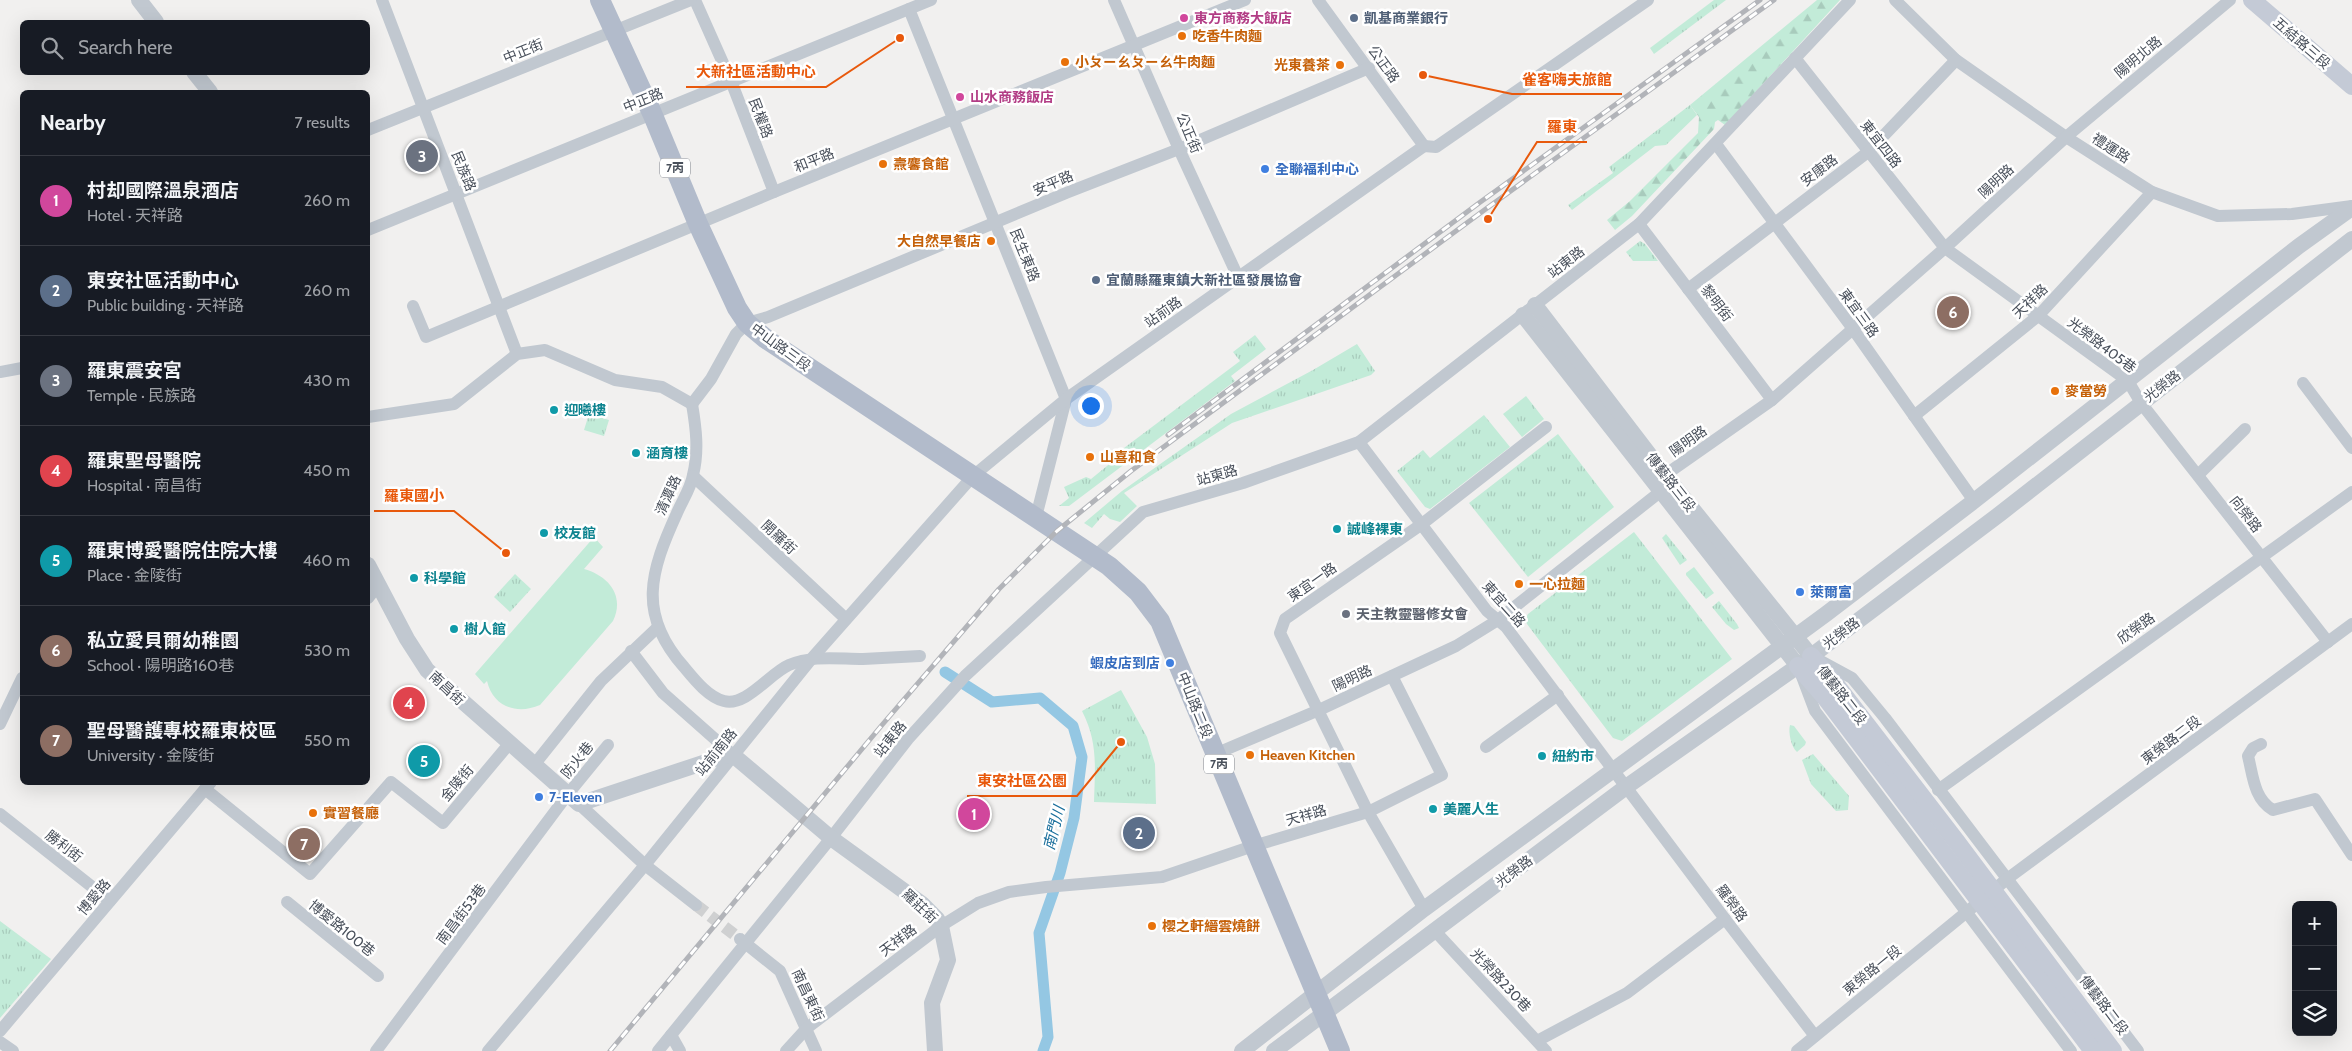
<!DOCTYPE html>
<html lang="en">
<head>
<meta charset="utf-8">
<style>
  :root { --surface:#171b24; --page:#242831; --text:#f1f3f6; --muted:#9ea1a6; --line:#363941; --accent:#98afe4 }
  body { margin:0; font-family:Cabin,"Noto Sans TC",sans-serif; background:var(--page); color:var(--text) }
  .controls { position:absolute; right:15px; bottom:15px; display:grid; overflow:hidden; border-radius:8px; box-shadow:0 5px 20px #0002 }
  .controls button { width:45px; height:45px; display:grid; place-items:center; padding:0; border:0; border-bottom:1px solid var(--line); background:var(--surface); color:var(--text); font:25px sans-serif }
  .you { position:absolute; left:1090px; top:405px; width:18px; height:18px; margin:-12px; border:4px solid #fff; border-radius:50%; background:#1a73e8; box-shadow:0 0 0 8px #1a73e833 }
  .badge { display:grid; place-items:center; width:32px; height:32px; border-radius:50%; background:var(--accent); color:#fff; font-size:16px; font-weight:700 }
  .pin { position:absolute; translate:-50% -50%; border:2px solid #fff; box-shadow:0 1px 5px #0006 }
  .list { margin:0; padding:0; list-style:none }
  h2 { display:flex; justify-content:space-between; align-items:center; height:65px; margin:0; padding:0 20px; font-size:21px }
  h2 small { font-size:16px; font-weight:400; color:var(--muted) }
  .list li { display:grid; grid-template-columns:32px 1fr auto; gap:15px; align-items:center; box-sizing:border-box; height:90px; padding:0 20px; border-top:1px solid var(--line) }
  .list b { display:block; font-size:19px; white-space:nowrap }
  .list p { margin:0; font-size:16px; white-space:nowrap; color:var(--muted) }
  .list em { font-size:16px; font-style:normal; color:var(--muted) }
  .icon { flex:none; width:28px; height:28px; fill:none; stroke:currentColor; stroke-width:2; stroke-linecap:round; stroke-linejoin:round }
  .map { position:relative; flex:none; width:2352px; height:1051px; overflow:hidden }
  .search { position:absolute; background:var(--surface); box-shadow:0 5px 20px #0002; left:20px; top:20px; width:350px; height:55px; display:flex; align-items:center; gap:12px; box-sizing:border-box; padding:0 18px; border-radius:8px; color:var(--muted); font-size:19px }
  .panel { position:absolute; background:var(--surface); box-shadow:0 5px 20px #0002; left:20px; top:90px; width:350px; height:695px; border-radius:8px }
  .map>svg:first-child { display:block }
  .grass { fill:url(#grass-tufts) }
  .forest { fill:url(#forest-firs) }
  .garden { fill:#c2ebd8 }
  .lines { fill:none; stroke-linecap:round; stroke-linejoin:round }
  .canal { stroke:#94c7e3; stroke-width:11 }
  .minor-tunnel { stroke:#cfd0d1; stroke-width:12; stroke-dasharray:12 6; stroke-linecap:butt }
  .minor { stroke:#c1c8d0; stroke-width:12 }
  .tertiary { stroke:#c1c8d0; stroke-width:16 }
  .secondary { stroke:#c4cad6; stroke-width:18 }
  .primary { stroke:#b2bbcb; stroke-width:20 }
  .rail-casing { stroke:#b2b4b9; stroke-width:5 }
  .rail { stroke:#fff; stroke-width:3; stroke-dasharray:9; stroke-linecap:butt }
  .hotel-dot { fill:#d1479c; stroke:#fff; stroke-width:2 }
  .service-dot { fill:#5c6f8a; stroke:#fff; stroke-width:2 }
  .food-dot { fill:#e8710a; stroke:#fff; stroke-width:2 }
  .shop-dot { fill:#3f7fe0; stroke:#fff; stroke-width:2 }
  .culture-dot { fill:#0f9aa8; stroke:#fff; stroke-width:2 }
  .worship-dot { fill:#6b7280; stroke:#fff; stroke-width:2 }
  .labels { text-anchor:middle; stroke-width:5; stroke-linejoin:round; paint-order:stroke }
  .shield { fill:#fff; stroke:#80848c; stroke-width:1 }
  .shield-label { font-size:12px; font-weight:bold; fill:#49505b }
  .hotel-label { font-size:14px; font-weight:bold; fill:#b23c85; stroke:#fff; text-anchor:start }
  .service-label { font-size:14px; font-weight:bold; fill:#4e5e75; stroke:#fff; text-anchor:start }
  .food-label { font-size:14px; font-weight:bold; fill:#c56008; stroke:#fff; text-anchor:start }
  .street-label { font-size:14px; fill:#49505b; stroke:#fff }
  .shop-label { font-size:14px; font-weight:bold; fill:#366cbe; stroke:#fff; text-anchor:start }
  .culture-label { font-size:14px; font-weight:bold; fill:#0d838f; stroke:#fff; text-anchor:start }
  .worship-label { font-size:14px; font-weight:bold; fill:#5b616d; stroke:#fff; text-anchor:start }
  .water-label { font-size:15px; font-style:italic; fill:#1b6f9c; stroke:#fff }
  .leader { fill:none; stroke:#e8590c; stroke-width:2 }
  .callout-dot { fill:#e8590c; stroke:#fff; stroke-width:2 }
  .callout-label { font-size:15px; text-anchor:middle; font-weight:bold; fill:#e8590c; stroke:#fff; stroke-width:5; stroke-linejoin:round; paint-order:stroke }
</style>
</head>
<body>
<div class="map">
<svg width="2352" height="1051" viewBox="0 0 2352 1051">
  <defs>
    <pattern id="grass-tufts" width="24" height="20" patternUnits="userSpaceOnUse" patternTransform="scale(1.25)"><rect width="24" height="20" fill="#c2ebd8"/><path d="M3 7l-1-3M5 7V3M7 7l1-3M15 17l-1-3M17 17v-4M19 17l1-3" fill="none" stroke="#a8cbbc"/></pattern>
    <pattern id="forest-firs" width="22" height="20" patternUnits="userSpaceOnUse" patternTransform="scale(1.25)"><rect width="22" height="20" fill="#c2ebd8"/><path d="M5 1l3.5 6h-7zM16 11l3.5 6h-7z" fill="#a8cbbc"/></pattern>
  </defs>
  <rect width="100%" height="100%" fill="#f1f0ef"/>
  <g class="grass">
    <polygon points="1714,0 1726,0 1654,54 1650,48"/>
    <polygon points="1690,105 1697,115 1666,145 1655,146 1572,210 1568,205 1613,173 1609,167"/>
    <polygon points="1640,241 1645,244 1658,261 1633,261 1626,252"/>
    <polygon points="1255,335 1266,349 1231,376 1235,381 1069,506 1059,506 1069,498 1064,487 1086,477 1091,479 1118,457 1116,454 1240,361 1233,352"/>
    <polygon points="1357,344 1375,371 1371,375 1232,423 1124,493 1137,506 1120,522 1110,519 1104,514 1092,528 1084,523 1122,491 1231,414 1313,370"/>
    <polygon points="1526,396 1544,419 1522,437 1503,414"/>
    <polygon points="589,414 609,420 604,436 584,430"/>
    <polygon points="1484,415 1510,447 1430,509 1425,507 1397,471 1423,450 1430,458"/>
    <polygon points="1558,434 1614,507 1528,577 1469,503"/>
    <polygon points="1634,532 1732,659 1622,741 1613,738 1527,624 1525,619 1528,614"/>
    <polygon points="1666,534 1687,560 1680,565 1662,538"/>
    <polygon points="1694,567 1714,593 1706,599 1686,575 1686,573"/>
    <polygon points="515,574 531,589 510,612 494,597"/>
    <polygon points="1719,601 1737,624 1739,628 1734,630 1726,624 1712,607"/>
    <path d="M 1121,690 L 1147,737 L 1155,764 L 1156,804 L 1094,802 C 1095,767 1098,742 1082,711 Z"/>
    <path d="M 1790,725 L 1794,726 L 1806,742 L 1805,745 L 1797,752 C 1791,747 1788,732 1790,725 Z"/>
    <polygon points="1813,754 1849,796 1848,810 1836,811 1811,784 1802,760"/>
    <polygon points="0,921 51,959 0,1018"/>
  </g>
  <polygon class="forest" points="1817,0 1840,0 1725,125 1718,120 1715,122 1714,129 1632,216 1615,230 1607,220 1630,201 1698,133 1699,117 1690,105"/>
  <path class="garden" d="M 594,537 L 603,547 L 584,569 C 609,576 625,596 613,621 L 540,705 C 517,715 493,707 487,681 L 484,684 L 475,674 Z"/>
  <g class="lines">
    <polyline class="canal" points="945,672 992,702 1040,698 1073,726 1082,757 1074,818 1060,873 1039,933 1048,1037 1043,1051"/>
    <polyline class="minor-tunnel" points="696,905 740,939"/>
    <g class="minor">
      <polyline points="382,0 517,354"/>
      <polyline points="695,0 731,81 774,192"/>
      <polyline points="1114,0 1179,149 1238,277"/>
      <polyline points="1318,0 1424,146"/>
      <polyline points="1895,0 1956,60 2066,137 2152,192 2218,216 2292,214 2352,206"/>
      <polyline points="909,9 1066,399 1036,517"/>
      <polyline points="1795,58 1945,248 2128,381 2141,403 2328,642"/>
      <polyline points="368,130 691,0"/>
      <polyline points="1716,144 1853,329 1974,501"/>
      <polyline points="1424,146 1436,147 1648,0"/>
      <polyline points="1639,224 1772,400"/>
      <polyline points="368,230 931,0"/>
      <polyline points="1688,289 1868,152 1956,60"/>
      <polyline points="413,306 426,337 774,192 1245,0"/>
      <polyline points="0,372 22,368"/>
      <polyline points="2303,383 2352,448"/>
      <polyline points="692,404 711,379 736,334 747,323 768,317 1066,193 1179,149 1369,68"/>
      <path d="M 692,404 C 696,428 699,451 693,475 C 691,488 682,501 677,513 C 650,572 637,614 684,667 C 694,679 708,697 724,701 C 746,707 770,673 789,665 C 813,655 837,659 863,659 C 882,658 901,657 920,656"/>
      <polyline points="1914,416 2038,316 2152,192"/>
      <polyline points="368,417 454,404 517,354 545,350 615,380 662,387 692,404"/>
      <polyline points="1359,442 1487,611 1506,627 1725,919 1815,1036"/>
      <polyline points="2198,475 2245,429"/>
      <polyline points="693,476 846,619"/>
      <polyline points="368,598 378,585"/>
      <polyline points="631,651 663,693 733,755"/>
      <polyline points="1817,659 1852,678 1885,718 2138,1051"/>
      <polyline points="1801,674 1815,711 2071,1051"/>
      <polyline points="0,724 22,678"/>
      <path d="M 2261,744 L 2253,748 L 2248,756 C 2253,776 2254,799 2273,810 L 2315,799 L 2352,855"/>
      <polyline points="1486,747 1558,695"/>
      <polyline points="1215,754 1319,710 1456,646 1498,620 1660,492 1665,475 1772,400 1945,248 2066,137 2230,0"/>
      <polyline points="534,765 601,681 658,627"/>
      <polyline points="205,789 310,874 391,782 443,823 509,744"/>
      <polyline points="1938,790 2352,492"/>
      <polyline points="579,804 645,865 696,905"/>
      <polyline points="0,814 110,901"/>
      <polyline points="287,902 378,976"/>
      <polyline points="1424,909 1368,812 1280,633 1285,619 1422,524 1546,427"/>
      <polyline points="1435,931 1546,1051"/>
      <polyline points="740,939 780,971 816,1051"/>
      <polyline points="0,1031 211,782"/>
      <polyline points="671,1035 680,1051"/>
      <polyline points="1537,1041 1627,993 1725,919"/>
      <polyline points="0,1042 13,1051"/>
      <polyline points="376,1051 568,794 608,745"/>
      <polyline points="488,1051 645,865 813,657 973,476 1066,399 1424,146"/>
      <polyline points="658,1051 831,838 908,739 965,676 1143,512 1243,483 1359,442 1639,224 1850,0"/>
      <polyline points="786,1051 807,1028 941,926 978,903 1009,892 1046,887 1162,877 1253,846 1368,812 1442,775 1392,676"/>
      <polyline points="1797,1051 2007,879 2352,624"/>
    </g>
    <g class="tertiary">
      <polyline points="139,0 156,22"/>
      <polyline points="194,72 210,92"/>
      <polyline points="1535,305 1665,475 1811,656"/>
      <polyline points="1523,315 1798,666"/>
      <polyline points="368,565 407,639 427,670 579,804 724,756 733,755 831,838 922,904 937,919 941,926 948,960 932,1003 935,1051"/>
      <polyline points="1242,1051 1424,909 1826,614 1974,501 2299,246 2352,208"/>
      <polyline points="1274,1051 1626,787 1798,666 2001,513 2352,239"/>
    </g>
    <g class="secondary">
      <polyline points="2252,0 2352,86"/>
      <polyline points="1811,656 1836,685 1956,841 2113,1051"/>
      <polyline points="1798,666 1825,697 2093,1051"/>
    </g>
    <polyline class="primary" points="600,0 652,113 698,224 737,308 747,323 766,339 1109,566 1138,592 1160,621 1340,1051"/>
    <defs>
      <g id="rail">
        <polyline points="1168,435 1479,203 1760,0"/>
        <polyline points="610,1051 882,725 999,589 1057,531 1131,471 1483,211 1774,0"/>
      </g>
    </defs>
    <use href="#rail" class="rail-casing"/>
    <use href="#rail" class="rail"/>
  </g>
  <g class="hotel-dot">
    <circle cx="1184" cy="18" r="5"/>
    <circle cx="960" cy="97" r="5"/>
  </g>
  <g class="service-dot">
    <circle cx="1354" cy="18" r="5"/>
    <circle cx="1096" cy="280" r="5"/>
  </g>
  <g class="food-dot">
    <circle cx="1182" cy="36" r="5"/>
    <circle cx="1065" cy="62" r="5"/>
    <circle cx="1340" cy="65" r="5"/>
    <circle cx="883" cy="164" r="5"/>
    <circle cx="991" cy="241" r="5"/>
    <circle cx="2055" cy="391" r="5"/>
    <circle cx="1090" cy="457" r="5"/>
    <circle cx="1519" cy="584" r="5"/>
    <circle cx="1250" cy="755" r="5"/>
    <circle cx="313" cy="813" r="5"/>
    <circle cx="1152" cy="926" r="5"/>
  </g>
  <g class="shop-dot">
    <circle cx="1265" cy="169" r="5"/>
    <circle cx="1800" cy="592" r="5"/>
    <circle cx="1170" cy="663" r="5"/>
    <circle cx="539" cy="797" r="5"/>
  </g>
  <g class="culture-dot">
    <circle cx="554" cy="410" r="5"/>
    <circle cx="636" cy="453" r="5"/>
    <circle cx="1337" cy="529" r="5"/>
    <circle cx="544" cy="533" r="5"/>
    <circle cx="414" cy="578" r="5"/>
    <circle cx="454" cy="629" r="5"/>
    <circle cx="1542" cy="756" r="5"/>
    <circle cx="1433" cy="809" r="5"/>
  </g>
  <circle class="worship-dot" cx="1346" cy="614" r="5"/>
  <g class="labels">
    <g class="shield">
      <rect x="660" y="158.5" width="30" height="19" rx="4"/>
      <rect x="1204" y="754.5" width="30" height="19" rx="4"/>
    </g>
    <g class="shield-label">
      <text x="675" y="172">7丙</text>
      <text x="1219" y="768">7丙</text>
    </g>
    <g class="hotel-label">
      <text x="1194" y="23">東方商務大飯店</text>
      <text x="970" y="102">山水商務飯店</text>
    </g>
    <g class="service-label">
      <text x="1364" y="23">凱基商業銀行</text>
      <text x="1106" y="285">宜蘭縣羅東鎮大新社區發展協會</text>
    </g>
    <g class="food-label">
      <text x="1192" y="41">吃香牛肉麵</text>
      <text x="1075" y="67">小ㄆㄧㄠㄆㄧㄠ牛肉麵</text>
      <text x="1330" y="70" text-anchor="end">光東養茶</text>
      <text x="893" y="169">燾麘食館</text>
      <text x="981" y="246" text-anchor="end">大自然早餐店</text>
      <text x="2065" y="396">麥當勞</text>
      <text x="1100" y="462">山喜和食</text>
      <text x="1529" y="589">一心拉麵</text>
      <text x="1260" y="760">Heaven Kitchen</text>
      <text x="323" y="818">實習餐廳</text>
      <text x="1162" y="931">櫻之軒縉雲燒餅</text>
    </g>
    <g class="street-label">
      <text transform="translate(2302 43) rotate(41)" y="5">五結路三段</text>
      <text transform="translate(523 51) rotate(-22)" y="5">中正街</text>
      <text transform="translate(2138 57) rotate(-40)" y="5">陽明北路</text>
      <text transform="translate(1384 64) rotate(54)" y="5">公正路</text>
      <text transform="translate(643 100) rotate(-22)" y="5">中正路</text>
      <text transform="translate(761 118) rotate(69)" y="5">民權路</text>
      <text transform="translate(1189 133) rotate(67)" y="5">公正街</text>
      <text transform="translate(1881 144) rotate(52)" y="5">東宜四路</text>
      <text transform="translate(2111 148) rotate(33)" y="5">禮運路</text>
      <text transform="translate(814 160) rotate(-22)" y="5">和平路</text>
      <text transform="translate(1819 170) rotate(-37)" y="5">安康路</text>
      <text transform="translate(464 171) rotate(68)" y="5">民族路</text>
      <text transform="translate(1996 181) rotate(-43)" y="5">陽明路</text>
      <text transform="translate(1053 183) rotate(-23)" y="5">安平路</text>
      <text transform="translate(1025 255) rotate(68)" y="5">民生東路</text>
      <text transform="translate(1566 262) rotate(-38)" y="5">站東路</text>
      <text transform="translate(2030 301) rotate(-44)" y="5">天祥路</text>
      <text transform="translate(1717 303) rotate(53)" y="5">黎明街</text>
      <text transform="translate(1163 312) rotate(-35)" y="5">站前路</text>
      <text transform="translate(1859 313) rotate(54)" y="5">東宜三路</text>
      <text transform="translate(2102 345) rotate(37)" y="5">光榮路405巷</text>
      <text transform="translate(781 347) rotate(36)" y="5">中山路三段</text>
      <text transform="translate(2162 386) rotate(-38)" y="5">光榮路</text>
      <text transform="translate(1688 441) rotate(-35)" y="5">陽明路</text>
      <text transform="translate(1217 475) rotate(-16)" y="5">站東路</text>
      <text transform="translate(1671 482) rotate(52)" y="5">傳藝路三段</text>
      <text transform="translate(668 495) rotate(-66)" y="5">清潭路</text>
      <text transform="translate(2246 514) rotate(52)" y="5">向榮路</text>
      <text transform="translate(779 537) rotate(43)" y="5">開羅街</text>
      <text transform="translate(1312 582) rotate(-35)" y="5">東宜一路</text>
      <text transform="translate(1504 604) rotate(48)" y="5">東宜二路</text>
      <text transform="translate(2136 628) rotate(-35)" y="5">欣榮路</text>
      <text transform="translate(1841 633) rotate(-37)" y="5">光榮路</text>
      <text transform="translate(1352 678) rotate(-25)" y="5">陽明路</text>
      <text transform="translate(447 688) rotate(43)" y="5">南昌街</text>
      <text transform="translate(1842 695) rotate(52)" y="5">傳藝路二段</text>
      <text transform="translate(1195 705) rotate(68)" y="5">中山路二段</text>
      <text transform="translate(890 739) rotate(-51)" y="5">站東路</text>
      <text transform="translate(2171 740) rotate(-37)" y="5">東榮路二段</text>
      <text transform="translate(716 752) rotate(-51)" y="5">站前南路</text>
      <text transform="translate(577 760) rotate(-51)" y="5">防火巷</text>
      <text transform="translate(457 783) rotate(-50)" y="5">金陵街</text>
      <text transform="translate(1306 815) rotate(-16)" y="5">天祥路</text>
      <text transform="translate(64 846) rotate(38)" y="5">勝利街</text>
      <text transform="translate(1514 871) rotate(-37)" y="5">光榮路</text>
      <text transform="translate(94 897) rotate(-50)" y="5">博愛路</text>
      <text transform="translate(1732 903) rotate(54)" y="5">羅榮路</text>
      <text transform="translate(920 906) rotate(43)" y="5">羅莊街</text>
      <text transform="translate(461 914) rotate(-53)" y="5">南昌街53巷</text>
      <text transform="translate(342 928) rotate(39)" y="5">博愛路100巷</text>
      <text transform="translate(898 940) rotate(-37)" y="5">天祥路</text>
      <text transform="translate(1872 970) rotate(-39)" y="5">東榮路一段</text>
      <text transform="translate(1501 980) rotate(47)" y="5">光榮路230巷</text>
      <text transform="translate(808 995) rotate(65)" y="5">南昌東街</text>
      <text transform="translate(2104 1005) rotate(53)" y="5">傳藝路二段</text>
    </g>
    <g class="shop-label">
      <text x="1275" y="174">全聯福利中心</text>
      <text x="1810" y="597">萊爾富</text>
      <text x="1160" y="668" text-anchor="end">蝦皮店到店</text>
      <text x="549" y="802">7-Eleven</text>
    </g>
    <g class="culture-label">
      <text x="564" y="415">迎曦樓</text>
      <text x="646" y="458">涵育樓</text>
      <text x="1347" y="534">誠峰裸東</text>
      <text x="554" y="538">校友館</text>
      <text x="424" y="583">科學館</text>
      <text x="464" y="634">樹人館</text>
      <text x="1552" y="761">紐約市</text>
      <text x="1443" y="814">美麗人生</text>
    </g>
    <g class="worship-label">
      <text x="1356" y="619">天主教靈醫修女會</text>
    </g>
    <g class="water-label">
      <text transform="translate(1054 828) rotate(-76)" y="5">南門川</text>
    </g>
  </g>
  <path class="leader" d="M900 38L826 87H686M1423 75L1512 94H1622M1488 219L1537 142H1587M506 553L454 511H374M1121 742L1077 796H967"/>
  <g class="callout-dot">
    <circle cx="900" cy="38" r="5"/>
    <circle cx="1423" cy="75" r="5"/>
    <circle cx="1488" cy="219" r="5"/>
    <circle cx="506" cy="553" r="5"/>
    <circle cx="1121" cy="742" r="5"/>
  </g>
  <g class="callout-label">
    <text x="756" y="77">大新社區活動中心</text>
    <text x="1567" y="85">雀客嗨夫旅館</text>
    <text x="1562" y="132">羅東</text>
    <text x="414" y="501">羅東國小</text>
    <text x="1022" y="786">東安社區公園</text>
  </g>
</svg>
<div class="controls">
<button>+</button>
<button>−</button>
<button><svg class="icon" aria-label="layers" viewBox="0 0 24 24"><path d="M12 4l9 5-9 5-9-5zM3 14l9 5 9-5"/></svg></button>
</div>
<div class="you"></div>
<div class="pin badge" style="left:974px;top:814px;background:#d1479c">1</div>
<div class="pin badge" style="left:1139px;top:833px;background:#5c6f8a">2</div>
<div class="pin badge" style="left:422px;top:156px;background:#6b7280">3</div>
<div class="pin badge" style="left:409px;top:703px;background:#e0444e">4</div>
<div class="pin badge" style="left:424px;top:761px;background:#0f9aa8">5</div>
<div class="pin badge" style="left:1953px;top:312px;background:#8d6e63">6</div>
<div class="pin badge" style="left:304px;top:844px;background:#8d6e63">7</div>
<div class="search"><svg class="icon" aria-label="search" viewBox="0 0 24 24"><circle cx="10" cy="10" r="6"/><path d="M15 15l6 6"/></svg>Search here</div>
<section class="panel">
<h2>Nearby<small>7 results</small></h2>
<ul class="list">
<li><span class="badge" style="background:#d1479c">1</span><div><b>村却國際溫泉酒店</b><p>Hotel · 天祥路</p></div><em>260 m</em></li>
<li><span class="badge" style="background:#5c6f8a">2</span><div><b>東安社區活動中心</b><p>Public building · 天祥路</p></div><em>260 m</em></li>
<li><span class="badge" style="background:#6b7280">3</span><div><b>羅東震安宮</b><p>Temple · 民族路</p></div><em>430 m</em></li>
<li><span class="badge" style="background:#e0444e">4</span><div><b>羅東聖母醫院</b><p>Hospital · 南昌街</p></div><em>450 m</em></li>
<li><span class="badge" style="background:#0f9aa8">5</span><div><b>羅東博愛醫院住院大樓</b><p>Place · 金陵街</p></div><em>460 m</em></li>
<li><span class="badge" style="background:#8d6e63">6</span><div><b>私立愛貝爾幼稚園</b><p>School · 陽明路160巷</p></div><em>530 m</em></li>
<li><span class="badge" style="background:#8d6e63">7</span><div><b>聖母醫護專校羅東校區</b><p>University · 金陵街</p></div><em>550 m</em></li>
</ul>
</section>
</div>
</body>
</html>
